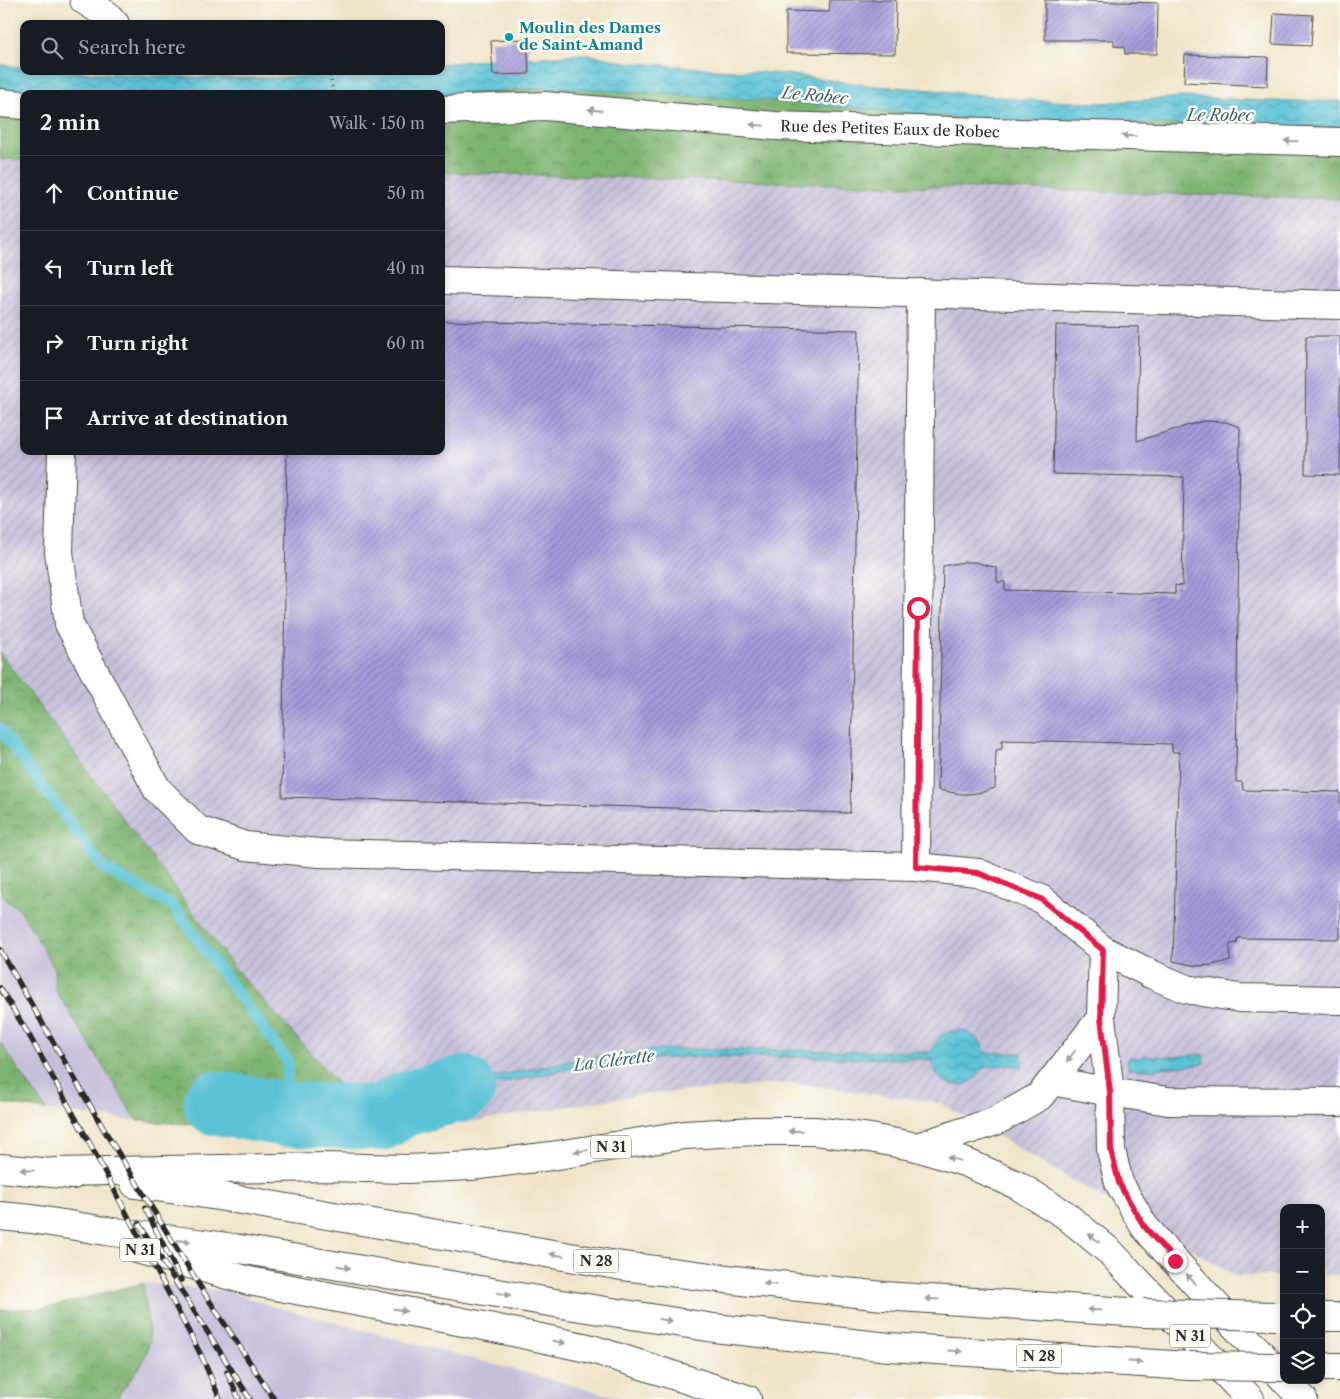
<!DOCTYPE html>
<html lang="en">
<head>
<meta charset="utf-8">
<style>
  :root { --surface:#171b24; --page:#242831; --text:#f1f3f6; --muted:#9ea1a6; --line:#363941 }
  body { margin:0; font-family:"Libre Caslon Text",serif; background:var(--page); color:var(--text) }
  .controls { position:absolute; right:15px; bottom:15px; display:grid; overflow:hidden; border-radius:10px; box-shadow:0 2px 8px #0003 }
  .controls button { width:45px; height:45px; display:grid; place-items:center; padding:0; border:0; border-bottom:1px solid var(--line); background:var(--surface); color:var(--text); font:25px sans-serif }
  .stop { position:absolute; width:15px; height:15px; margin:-11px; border:4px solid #e11d48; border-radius:50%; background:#fff }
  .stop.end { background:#e11d48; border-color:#fff; box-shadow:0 1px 5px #0008 }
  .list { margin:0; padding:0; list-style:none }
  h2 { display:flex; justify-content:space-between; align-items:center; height:65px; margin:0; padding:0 20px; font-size:21px }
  h2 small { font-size:16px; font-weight:400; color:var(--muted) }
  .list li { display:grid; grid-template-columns:32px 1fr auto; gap:15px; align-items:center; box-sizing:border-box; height:75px; padding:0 20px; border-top:1px solid var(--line) }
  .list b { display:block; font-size:19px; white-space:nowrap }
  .list em { font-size:16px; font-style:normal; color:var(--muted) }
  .icon { flex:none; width:28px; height:28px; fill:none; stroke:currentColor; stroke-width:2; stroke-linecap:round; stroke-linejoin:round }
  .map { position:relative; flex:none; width:1340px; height:1399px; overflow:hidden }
  .search { position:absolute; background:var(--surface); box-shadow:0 2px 8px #0003; left:20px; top:20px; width:425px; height:55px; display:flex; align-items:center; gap:12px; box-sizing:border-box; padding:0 18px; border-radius:10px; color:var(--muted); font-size:19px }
  .panel { position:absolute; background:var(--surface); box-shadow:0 2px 8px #0003; left:20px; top:90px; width:425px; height:365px; border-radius:10px }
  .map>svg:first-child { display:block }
  .industrial { fill:url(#industrial-furrows) }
  .railway { fill:#c6c0da }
  .forest { fill:url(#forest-crowns); stroke:#54704e }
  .water { fill:url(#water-waves); stroke:#437781 }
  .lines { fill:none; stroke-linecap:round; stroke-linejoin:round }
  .stream { stroke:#5bc3d7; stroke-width:11 }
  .river { stroke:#5bc3d7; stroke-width:65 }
  .building { fill:url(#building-hatch) }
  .minor-casing { stroke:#494743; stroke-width:30 }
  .highway-casing { stroke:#494743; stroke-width:30 }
  .path { stroke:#494743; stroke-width:3; stroke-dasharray:1 4; stroke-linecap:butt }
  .minor { stroke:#fff; stroke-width:28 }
  .highway { stroke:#fff; stroke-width:28 }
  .rail-casing { stroke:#2b2b2b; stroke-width:5.5 }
  .rail { stroke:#fdfcf7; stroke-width:4; stroke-dasharray:11; stroke-linecap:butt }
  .highway-bridge-casing { stroke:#494743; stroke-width:30; stroke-linecap:butt }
  .highway-bridge { stroke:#fff; stroke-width:28 }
  .oneway { fill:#a0a0a0 }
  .route { stroke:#e11d48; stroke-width:6 }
  .culture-dot { fill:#0f9aa8; stroke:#fdfcf7; stroke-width:2 }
  .labels { text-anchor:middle; stroke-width:5; stroke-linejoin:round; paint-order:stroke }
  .shield { fill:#fdfcf7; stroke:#6a6a68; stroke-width:1 }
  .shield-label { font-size:14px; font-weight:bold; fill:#2b2b2b }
  .culture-label { font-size:15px; font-weight:bold; fill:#0d838f; stroke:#fdfcf7; text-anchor:start }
  .street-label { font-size:15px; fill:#2b2b2b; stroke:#fdfcf7 }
  .water-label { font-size:16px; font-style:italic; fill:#3c6067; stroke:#fdfcf7 }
</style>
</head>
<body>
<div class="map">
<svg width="1340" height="1399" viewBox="0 0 1340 1399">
  <defs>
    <pattern id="industrial-furrows" width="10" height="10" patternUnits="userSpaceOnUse" patternTransform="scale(1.25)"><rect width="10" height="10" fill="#c6c0da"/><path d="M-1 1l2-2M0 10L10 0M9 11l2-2" fill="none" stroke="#aaa5bb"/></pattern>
    <pattern id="forest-crowns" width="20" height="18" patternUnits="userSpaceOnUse" patternTransform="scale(1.25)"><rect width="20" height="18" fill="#7eb472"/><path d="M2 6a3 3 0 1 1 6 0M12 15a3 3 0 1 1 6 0" fill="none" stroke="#67935e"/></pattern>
    <pattern id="water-waves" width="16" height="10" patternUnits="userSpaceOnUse" patternTransform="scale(1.25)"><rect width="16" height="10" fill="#5bc3d7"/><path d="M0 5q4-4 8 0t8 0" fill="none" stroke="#4b9faf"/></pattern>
    <pattern id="building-hatch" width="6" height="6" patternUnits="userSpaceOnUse" patternTransform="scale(1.25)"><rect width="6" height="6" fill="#a59bdb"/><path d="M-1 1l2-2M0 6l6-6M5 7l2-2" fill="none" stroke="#877fb2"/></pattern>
  </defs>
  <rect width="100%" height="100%" fill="#fdfcf7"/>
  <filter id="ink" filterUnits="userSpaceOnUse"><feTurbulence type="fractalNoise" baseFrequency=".02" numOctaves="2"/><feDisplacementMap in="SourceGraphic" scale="10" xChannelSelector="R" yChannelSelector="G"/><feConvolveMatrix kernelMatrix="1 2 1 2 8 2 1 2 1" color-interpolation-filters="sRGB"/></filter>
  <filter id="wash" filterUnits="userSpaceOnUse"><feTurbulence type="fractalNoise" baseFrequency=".0096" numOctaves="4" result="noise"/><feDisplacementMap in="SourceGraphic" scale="20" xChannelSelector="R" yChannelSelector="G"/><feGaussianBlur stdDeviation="1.12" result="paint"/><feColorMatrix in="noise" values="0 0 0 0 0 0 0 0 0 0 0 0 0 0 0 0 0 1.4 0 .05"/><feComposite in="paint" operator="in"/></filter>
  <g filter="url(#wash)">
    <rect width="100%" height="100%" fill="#f0e5c9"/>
    <polygon class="industrial" points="0,159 24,160 24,451 441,451 441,172 1340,199 1340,1275 1321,1275 1321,1208 1284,1208 1284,1276 1237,1276 941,1103 794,1083 644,1094 385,1136 236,970 0,653"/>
    <g class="railway">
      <polygon points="0,889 8,902 20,909 54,968 55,989 137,1121 46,1110 0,1042"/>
      <polygon points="143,1283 228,1291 268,1305 625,1399 116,1399 142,1364 150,1342"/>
    </g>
    <g class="forest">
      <polygon points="553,88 621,90 778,101 981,120 1245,126 1298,127 1340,126 1340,199 441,172 441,96"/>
      <polygon points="0,91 24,94 24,160 0,159"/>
      <polygon points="0,653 236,970 385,1136 137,1121 55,989 54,968 20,909 8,902 0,889"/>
      <polygon points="0,1042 46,1110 0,1103"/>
      <polygon points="143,1283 150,1342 142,1364 116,1399 0,1399 0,1310 46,1308"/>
    </g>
    <g class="water">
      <path d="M 586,54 L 631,63 L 648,64 L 785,74 L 874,86 L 923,89 L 1027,100 L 1100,103 L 1184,97 L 1268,101 L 1340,101 L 1340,126 L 1298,127 L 1245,126 L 981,120 L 778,101 L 568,88 L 519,89 L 441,96 L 441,94 L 25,94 L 0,91 L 0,65 L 24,67 L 24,71 C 101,71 178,79 255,78 C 291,78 326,73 361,71 C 388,70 415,71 441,71 L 441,64 L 492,59 L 493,75 L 529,74 L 528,58 Z"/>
      <path d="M 953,1030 C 970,1030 980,1038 986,1053 L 1022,1053 L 1022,1067 C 1013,1065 991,1064 984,1069 C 978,1073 977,1079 970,1082 C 950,1092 934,1077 931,1059 L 837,1058 L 820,1057 L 684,1057 L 626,1061 L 570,1069 L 482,1087 L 404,1109 L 397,1112 L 386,1122 L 375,1113 C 386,1104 404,1101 418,1097 C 445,1087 474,1081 502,1075 C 561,1062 619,1051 679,1049 L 931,1052 C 936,1040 941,1034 953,1030 Z"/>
      <polygon points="1203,1054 1204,1064 1153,1069 1140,1070 1128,1069 1128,1057 1141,1058 1142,1056 1175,1057"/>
    </g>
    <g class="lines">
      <polyline class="stream" points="0,729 103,868 173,906 288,1062 284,1114"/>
      <polyline class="river" points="216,1103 284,1114 381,1118 402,1105 463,1088"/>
    </g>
    <g id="blocks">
      <g class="building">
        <polygon points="830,0 896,0 895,54 786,53 786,11 829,12"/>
        <polygon points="1045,0 1158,3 1157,54 1125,54 1124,47 1114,46 1114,40 1045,40"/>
        <polygon points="1274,13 1313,15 1311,46 1272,44"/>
        <polygon points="527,39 529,74 493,75 491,41"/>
        <polygon points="1185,55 1268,57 1267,86 1184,82"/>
        <polygon points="441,321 859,330 850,813 282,797 287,451 441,451"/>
        <polygon points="1056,325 1139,327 1137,441 1203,421 1226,422 1240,427 1236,782 1242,782 1243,790 1340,792 1340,939 1238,938 1237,943 1230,944 1230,961 1211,965 1196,966 1173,961 1179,752 1172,752 1172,744 1002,740 1002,749 996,750 995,788 983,792 969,794 961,794 938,790 943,566 964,562 975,562 997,568 997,582 1005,582 1005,590 1175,594 1175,585 1182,586 1184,477 1053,474"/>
        <polygon points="1306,336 1340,336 1340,475 1305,474"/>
      </g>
    </g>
  </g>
  <g filter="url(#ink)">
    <use href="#blocks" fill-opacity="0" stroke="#494743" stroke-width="1"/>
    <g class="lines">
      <defs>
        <g id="minor">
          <polyline points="84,0 107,15 115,24"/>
          <polyline points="0,103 24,105"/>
          <path id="s1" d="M 441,110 L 545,106 L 775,126 L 1340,142"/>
          <polyline points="441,280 1340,305"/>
          <polyline points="62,451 59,552 69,624 157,789 198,830 245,846 319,853 916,867 978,873 1041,899 1103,950 1153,975 1186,989 1239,998 1340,1000"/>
          <polyline points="916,867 921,293"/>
          <polyline points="1103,950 1101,1018 1110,1092 1111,1150 1119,1183 1144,1226 1175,1261 1284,1379"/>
          <polyline points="1052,1081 1110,1092 1168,1101 1340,1102"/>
          <polyline points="917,1147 996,1121 1040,1096 1101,1018"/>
          <polyline points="1285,1380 1303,1399"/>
        </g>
        <g id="highway">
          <polyline points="0,1168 73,1175"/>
          <polyline points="55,1172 326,1167 407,1169 471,1166 551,1156 684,1135 755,1131 815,1131 870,1138 917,1147 967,1163 1017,1185 1064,1214 1109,1251 1250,1399"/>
          <polyline points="135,1184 218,1196 622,1266 751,1282 884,1296 1143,1313"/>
          <polyline points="0,1216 32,1219 106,1231 234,1248 555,1303 714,1328 889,1347 1189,1366"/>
          <polyline points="137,1249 249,1281 489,1327 592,1349 747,1399"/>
          <polyline points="1321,1317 1340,1317"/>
          <polyline points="1321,1367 1340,1367"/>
        </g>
      </defs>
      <use href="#minor" class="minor-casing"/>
      <use href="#highway" class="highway-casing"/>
      <polyline class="path" points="330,71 333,94"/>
      <use href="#minor" class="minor"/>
      <use href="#highway" class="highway"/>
      <defs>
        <g id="rail">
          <polyline points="0,950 106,1133 201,1288 274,1399"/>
          <polyline points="0,988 29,1035 89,1142 201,1355 220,1399"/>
          <polyline points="145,1208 181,1280"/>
          <polyline points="139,1224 250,1399"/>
          <polyline points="227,1372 239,1399"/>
        </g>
      </defs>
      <use href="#rail" class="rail-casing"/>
      <use href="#rail" class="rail"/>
      <defs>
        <g id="highway-bridge">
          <polyline points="1143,1313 1275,1316"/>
          <polyline points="1189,1366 1284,1367"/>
        </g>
      </defs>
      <use href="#highway-bridge" class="highway-bridge-casing"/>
      <use href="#highway-bridge" class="highway-bridge"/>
    </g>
    <defs><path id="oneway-solid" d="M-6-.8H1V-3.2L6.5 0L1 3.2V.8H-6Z" transform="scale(1.25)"/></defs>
    <g class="oneway">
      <use href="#oneway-solid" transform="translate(595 110) rotate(-175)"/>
      <use href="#oneway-solid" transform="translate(757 125) rotate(-175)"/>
      <use href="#oneway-solid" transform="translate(1129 136) rotate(-178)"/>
      <use href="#oneway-solid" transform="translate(1291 141) rotate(-178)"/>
      <use href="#oneway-solid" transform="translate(1071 1056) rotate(128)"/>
      <use href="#oneway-solid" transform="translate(795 1131) rotate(179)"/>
      <use href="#oneway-solid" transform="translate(581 1151) rotate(171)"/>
      <use href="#oneway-solid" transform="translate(954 1159) rotate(-162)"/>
      <use href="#oneway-solid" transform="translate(27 1170) rotate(-175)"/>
      <use href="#oneway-solid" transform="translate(1094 1238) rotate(-141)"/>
      <use href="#oneway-solid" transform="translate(184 1241) rotate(8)"/>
      <use href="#oneway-solid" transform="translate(557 1255) rotate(-170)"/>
      <use href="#oneway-solid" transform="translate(344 1267) rotate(10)"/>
      <use href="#oneway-solid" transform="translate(1191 1279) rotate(-133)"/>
      <use href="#oneway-solid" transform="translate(770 1284) rotate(-174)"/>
      <use href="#oneway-solid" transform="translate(504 1294) rotate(10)"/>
      <use href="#oneway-solid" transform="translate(932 1299) rotate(-176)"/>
      <use href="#oneway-solid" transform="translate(400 1310) rotate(11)"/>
      <use href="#oneway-solid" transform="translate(1094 1310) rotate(-176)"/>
      <use href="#oneway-solid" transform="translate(665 1320) rotate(9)"/>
      <use href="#oneway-solid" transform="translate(559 1342) rotate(12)"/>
      <use href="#oneway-solid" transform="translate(955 1351) rotate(4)"/>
      <use href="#oneway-solid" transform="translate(1135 1362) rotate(4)"/>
    </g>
  </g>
  <g class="lines" filter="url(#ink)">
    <polyline class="route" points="918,608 916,867 978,873 1041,899 1103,950 1101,1018 1110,1092 1111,1150 1119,1183 1129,1201 1144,1226 1175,1261"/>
  </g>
  <circle class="culture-dot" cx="509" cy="37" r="5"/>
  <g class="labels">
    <g class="shield">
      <rect x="591" y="1135.5" width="40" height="23" rx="4"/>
      <rect x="120" y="1238.5" width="40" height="23" rx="4"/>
      <rect x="573.5" y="1249.5" width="45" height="23" rx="4"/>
      <rect x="1170" y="1324.5" width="40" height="23" rx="4"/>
      <rect x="1016.5" y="1344.5" width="45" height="23" rx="4"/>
    </g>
    <g class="shield-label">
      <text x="611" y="1152">N 31</text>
      <text x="140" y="1255">N 31</text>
      <text x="596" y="1266">N 28</text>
      <text x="1190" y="1341">N 31</text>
      <text x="1039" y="1361">N 28</text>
    </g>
    <g class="culture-label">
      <text x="519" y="33">Moulin des Dames<tspan x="519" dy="17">de Saint-Amand</tspan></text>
    </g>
    <g class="street-label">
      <text dy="5" stroke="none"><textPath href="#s1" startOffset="450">Rue des Petites Eaux de Robec</textPath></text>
    </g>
    <g class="water-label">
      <text transform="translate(815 95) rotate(5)" y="6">Le Robec</text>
      <text x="1220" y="121">Le Robec</text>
      <text transform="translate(614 1060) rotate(-7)" y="6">La Clérette</text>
    </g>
  </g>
</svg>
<div class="controls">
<button>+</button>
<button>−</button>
<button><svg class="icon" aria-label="locate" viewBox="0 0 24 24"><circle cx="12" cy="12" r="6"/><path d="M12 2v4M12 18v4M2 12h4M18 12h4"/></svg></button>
<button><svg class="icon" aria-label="layers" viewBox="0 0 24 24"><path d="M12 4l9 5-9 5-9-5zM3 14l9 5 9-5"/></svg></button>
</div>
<div class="stop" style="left:918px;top:608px"></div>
<div class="stop end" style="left:1175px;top:1261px"></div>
<div class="search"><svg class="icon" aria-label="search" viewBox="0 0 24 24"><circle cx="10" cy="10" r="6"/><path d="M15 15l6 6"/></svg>Search here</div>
<section class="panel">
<h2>2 min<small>Walk · 150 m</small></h2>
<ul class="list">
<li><svg class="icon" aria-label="ahead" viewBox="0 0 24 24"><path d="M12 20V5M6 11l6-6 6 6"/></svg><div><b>Continue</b></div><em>50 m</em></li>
<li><svg class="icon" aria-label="left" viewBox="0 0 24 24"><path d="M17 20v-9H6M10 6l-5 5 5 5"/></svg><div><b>Turn left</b></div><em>40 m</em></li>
<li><svg class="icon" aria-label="right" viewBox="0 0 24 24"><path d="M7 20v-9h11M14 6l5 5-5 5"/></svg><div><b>Turn right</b></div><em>60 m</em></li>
<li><svg class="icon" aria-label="arrive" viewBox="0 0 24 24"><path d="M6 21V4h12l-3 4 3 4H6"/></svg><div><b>Arrive at destination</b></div></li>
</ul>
</section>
</div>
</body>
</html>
